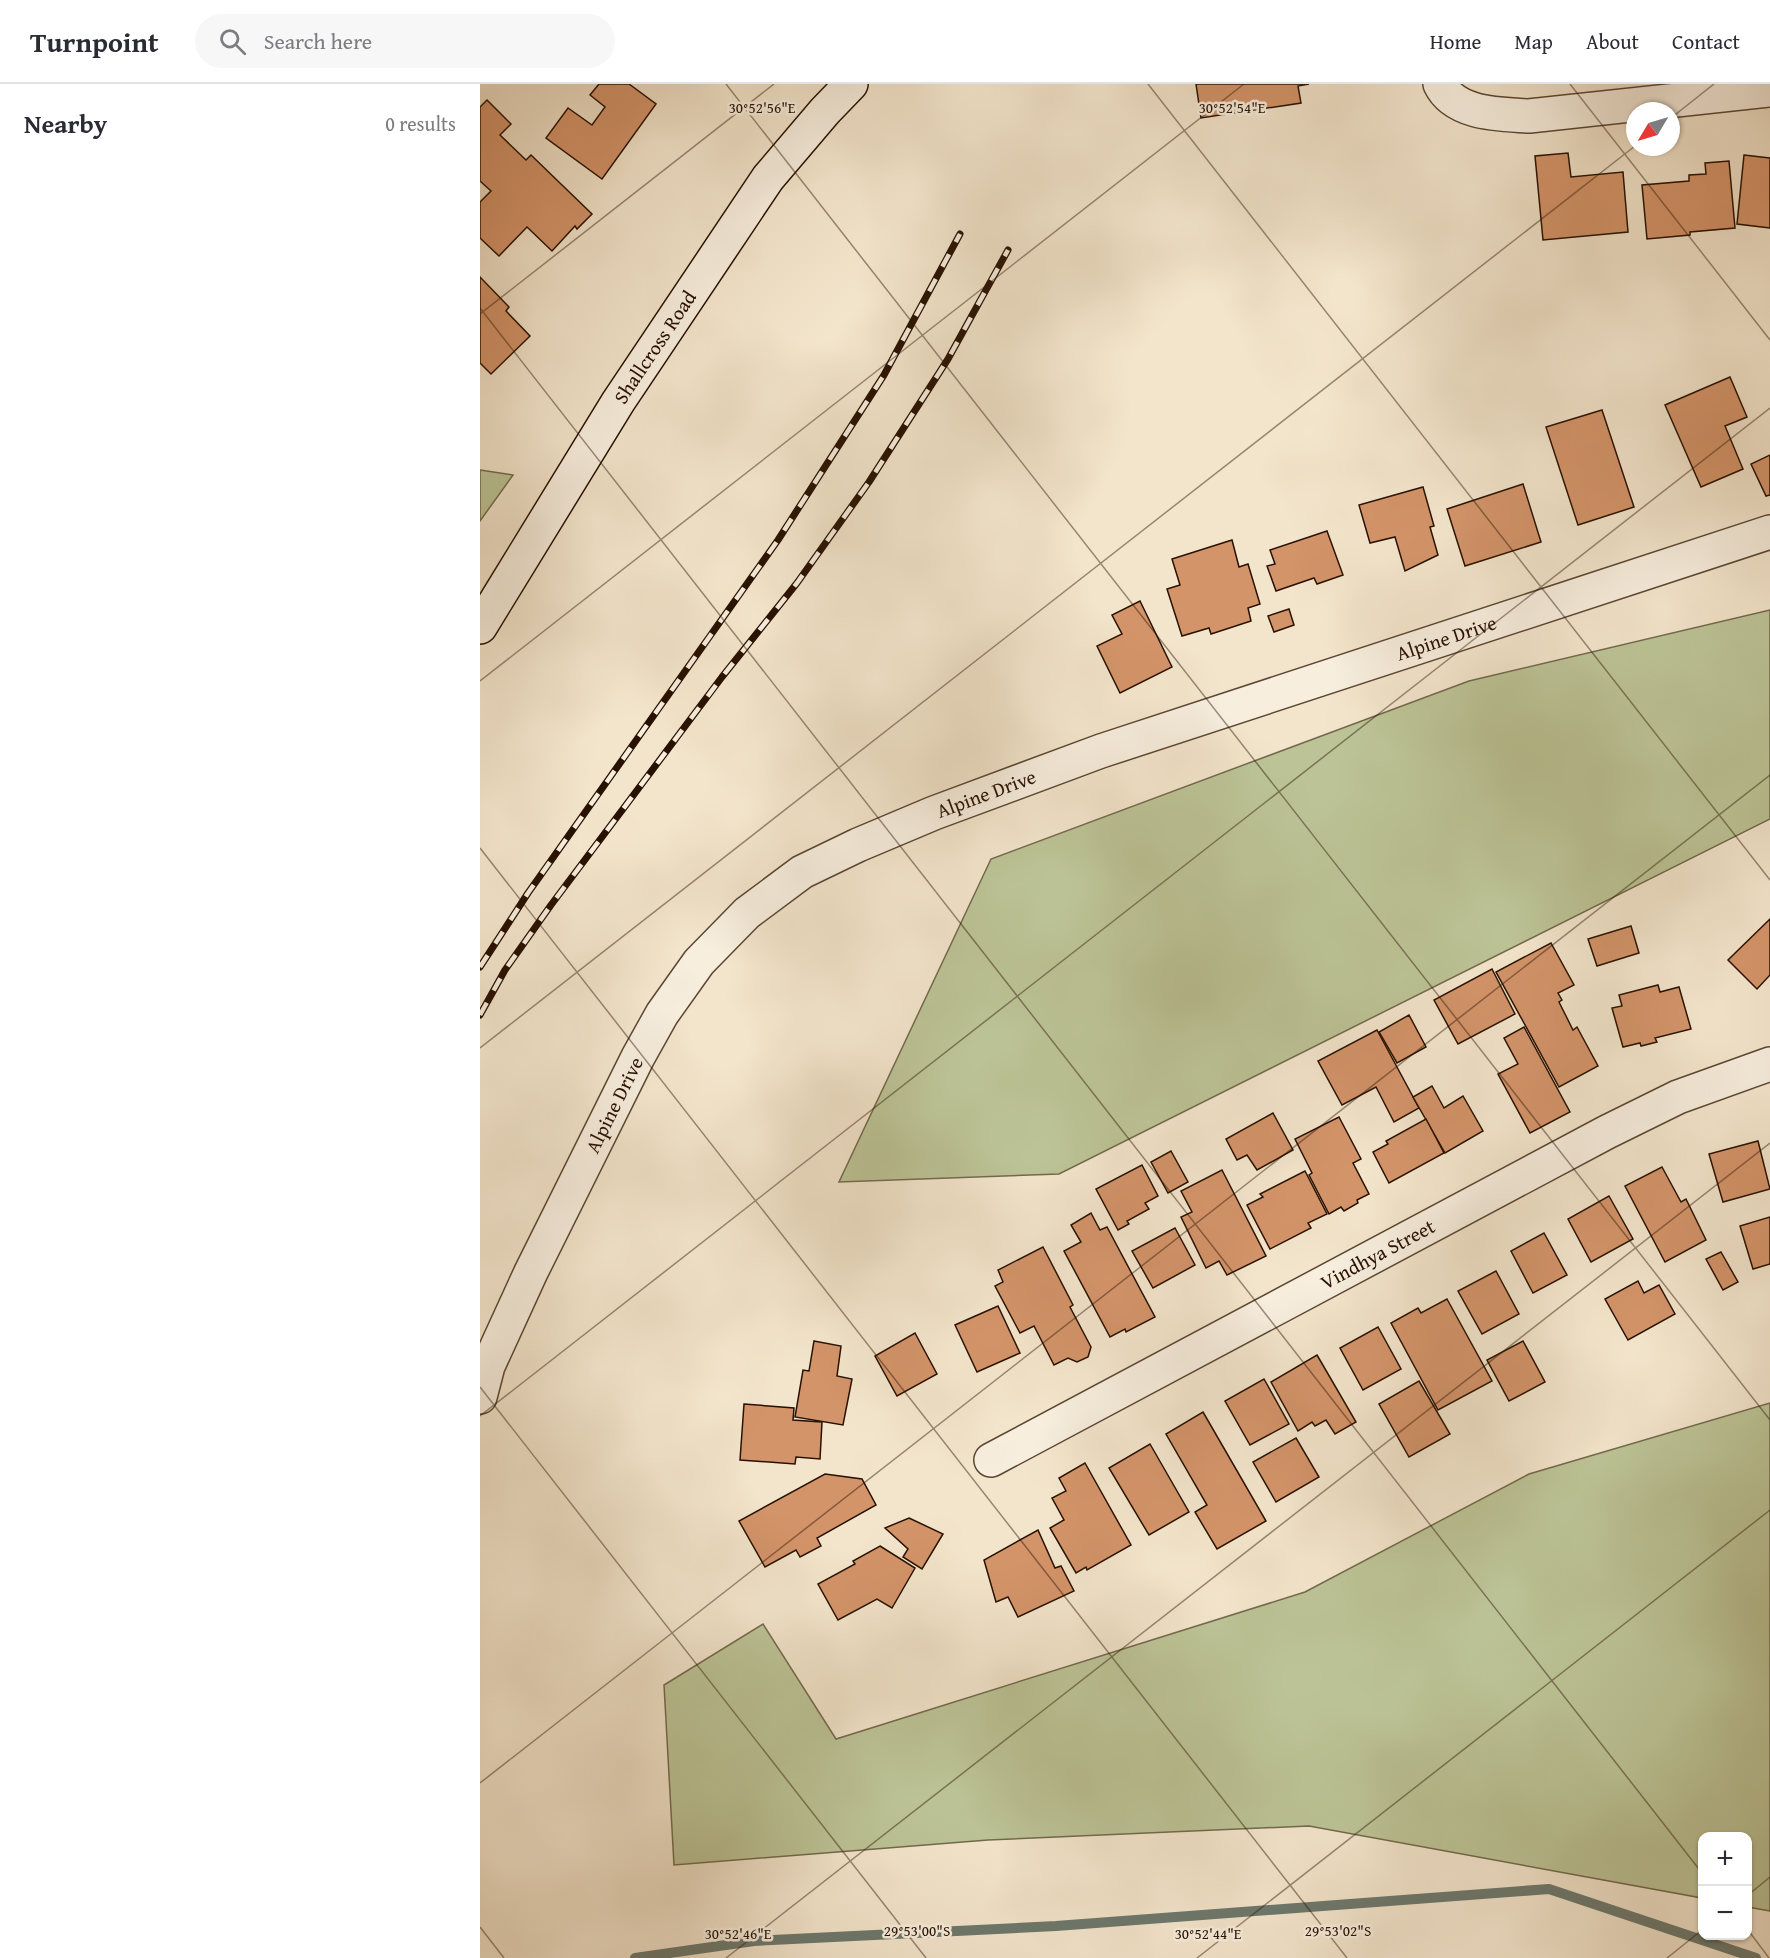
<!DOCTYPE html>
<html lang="en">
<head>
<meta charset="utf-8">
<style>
  :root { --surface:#fff; --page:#f7f7f7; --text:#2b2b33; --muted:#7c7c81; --line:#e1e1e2 }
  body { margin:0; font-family:"Gentium Book Plus",serif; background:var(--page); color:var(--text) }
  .controls { position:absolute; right:18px; bottom:18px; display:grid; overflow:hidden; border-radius:12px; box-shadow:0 2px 4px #0004 }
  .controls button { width:54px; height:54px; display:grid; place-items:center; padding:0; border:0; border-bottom:2px solid var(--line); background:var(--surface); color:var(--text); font:30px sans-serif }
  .compass { position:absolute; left:1146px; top:18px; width:54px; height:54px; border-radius:50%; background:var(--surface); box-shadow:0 2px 4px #0004; rotate:232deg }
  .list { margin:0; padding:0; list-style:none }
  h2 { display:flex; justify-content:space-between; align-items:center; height:78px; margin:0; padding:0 24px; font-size:26px }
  h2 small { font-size:20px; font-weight:400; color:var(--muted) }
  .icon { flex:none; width:33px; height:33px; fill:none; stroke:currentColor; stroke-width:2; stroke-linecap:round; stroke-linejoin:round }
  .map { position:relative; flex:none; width:1290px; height:1874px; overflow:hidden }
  header { display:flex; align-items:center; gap:36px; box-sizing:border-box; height:84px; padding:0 30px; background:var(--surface); border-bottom:2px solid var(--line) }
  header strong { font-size:28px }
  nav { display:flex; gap:33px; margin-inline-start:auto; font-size:21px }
  .search { width:420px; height:54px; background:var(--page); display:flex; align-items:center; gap:15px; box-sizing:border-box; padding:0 21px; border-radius:33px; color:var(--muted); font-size:22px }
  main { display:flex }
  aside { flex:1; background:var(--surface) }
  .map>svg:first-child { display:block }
  .green { fill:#bcc497; stroke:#726a4c; stroke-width:1.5 }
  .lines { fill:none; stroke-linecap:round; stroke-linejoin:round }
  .stream { stroke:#6d796e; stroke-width:10 }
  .building { fill:#d4946a; stroke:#281100; stroke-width:1.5 }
  .street-casing { stroke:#5b4633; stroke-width:36 }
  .secondary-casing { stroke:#281100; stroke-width:36 }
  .street { stroke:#f7eede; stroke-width:33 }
  .secondary { stroke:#f7eede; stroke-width:33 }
  .rail-casing { stroke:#281100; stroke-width:7 }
  .rail { stroke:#f7eede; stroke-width:4.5; stroke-dasharray:14; stroke-linecap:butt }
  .ticks { fill:none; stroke:#281100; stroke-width:1.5; stroke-opacity:0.45 }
  .labels { text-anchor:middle; stroke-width:5; stroke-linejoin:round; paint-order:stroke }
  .street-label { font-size:20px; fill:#281100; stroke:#f7eede }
  .ticks-label { font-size:15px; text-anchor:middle; fill:#281100; stroke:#f7eede; stroke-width:5; stroke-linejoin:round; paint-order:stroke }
</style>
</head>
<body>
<header>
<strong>Turnpoint</strong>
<div class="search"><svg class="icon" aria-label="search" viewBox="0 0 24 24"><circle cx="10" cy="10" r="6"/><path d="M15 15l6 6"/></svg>Search here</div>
<nav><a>Home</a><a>Map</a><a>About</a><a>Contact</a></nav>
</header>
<main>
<aside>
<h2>Nearby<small>0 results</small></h2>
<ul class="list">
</ul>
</aside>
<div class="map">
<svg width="1290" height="1874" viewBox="0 0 1290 1874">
  <rect width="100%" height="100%" fill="#f3e5cc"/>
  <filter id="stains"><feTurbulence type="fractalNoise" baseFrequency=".00333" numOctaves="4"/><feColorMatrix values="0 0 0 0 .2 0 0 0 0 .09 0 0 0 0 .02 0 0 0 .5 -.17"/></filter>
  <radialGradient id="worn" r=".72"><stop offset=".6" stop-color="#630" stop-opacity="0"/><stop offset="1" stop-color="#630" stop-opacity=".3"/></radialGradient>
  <g class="green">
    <polygon points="0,386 33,391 0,437"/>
    <polygon points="1290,526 1290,735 579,1090 359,1098 511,775 989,597"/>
    <polygon points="1290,1319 1290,1827 1268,1823 1268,1752 1222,1752 1222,1814 829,1742 508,1756 194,1781 184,1601 283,1540 356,1655 825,1508 1049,1390"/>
  </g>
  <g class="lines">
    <polyline class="stream" points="155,1874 274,1857 576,1842 1069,1805 1276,1874"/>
  </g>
  <g class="building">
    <polygon points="119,0 149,0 176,20 122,95 66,54 88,24 112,41 125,23 110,11"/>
    <polygon points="716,0 829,0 818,2 821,19 721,34"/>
    <polygon points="7,16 31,40 20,51 46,76 51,71 112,130 97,145 95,142 72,167 47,143 19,172 0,154 0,118 11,107 0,97 0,23"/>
    <polygon points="1088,69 1091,93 1143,88 1148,148 1063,156 1055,72"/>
    <polygon points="1264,71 1290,74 1290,144 1257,140"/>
    <polygon points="1249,77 1255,144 1210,148 1210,151 1167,155 1162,101 1209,97 1209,91 1226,90 1225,79"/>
    <polygon points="0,193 29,223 26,227 50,252 11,290 0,279"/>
    <polygon points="1250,293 1267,333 1245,342 1263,385 1221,403 1185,321"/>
    <polygon points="1122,326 1154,423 1098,441 1066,343"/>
    <polygon points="1290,371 1290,411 1286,412 1271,380"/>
    <polygon points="1043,400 1061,458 985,482 967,425"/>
    <polygon points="943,403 954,442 950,443 958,471 925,487 915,453 890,459 879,421"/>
    <polygon points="847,447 863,491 837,500 834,494 796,507 787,482 795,480 790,466"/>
    <polygon points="752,456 759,483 768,480 780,520 768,524 771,537 731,550 729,544 702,552 687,505 700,501 692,475"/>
    <polygon points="660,517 692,583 640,609 617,562 642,550 632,531"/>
    <polygon points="809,525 814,541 794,548 788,532"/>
    <polygon points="1290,835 1290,891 1277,905 1248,876"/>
    <polygon points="1151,842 1159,869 1117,882 1108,855"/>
    <polygon points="1071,859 1094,901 1078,909 1082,916 1079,918 1093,946 1097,943 1118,982 1079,1003 1016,888"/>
    <polygon points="1012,885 1035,930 978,960 954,916"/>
    <polygon points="1178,901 1180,908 1199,903 1211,945 1175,954 1177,958 1161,962 1160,959 1143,963 1132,924 1142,922 1139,911"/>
    <polygon points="929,931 946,963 917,979 899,948"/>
    <polygon points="1044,943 1090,1028 1050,1049 1018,990 1038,980 1024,954"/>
    <polygon points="897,946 939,1024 914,1038 896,1003 862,1021 838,977"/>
    <polygon points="952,1002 964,1024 983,1012 1003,1047 965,1069 933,1013"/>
    <polygon points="793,1029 813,1066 777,1086 767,1071 757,1076 746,1055"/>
    <polygon points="859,1033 881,1075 873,1079 889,1110 877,1116 878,1119 864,1127 861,1123 849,1130 829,1091 832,1089 815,1055"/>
    <polygon points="946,1035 964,1069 909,1099 893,1068 908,1060 906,1057"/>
    <polygon points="1278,1057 1290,1105 1243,1118 1229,1070"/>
    <polygon points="691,1067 708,1098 688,1109 671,1078"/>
    <polygon points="662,1081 678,1112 665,1119 669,1125 647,1137 649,1140 638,1146 616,1105"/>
    <polygon points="1182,1083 1201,1118 1206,1115 1226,1156 1185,1178 1145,1102"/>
    <polygon points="742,1086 786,1172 747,1191 739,1177 726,1184 701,1133 712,1128 701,1107"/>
    <polygon points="825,1087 847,1130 828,1139 831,1144 790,1165 767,1121 783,1113 780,1110"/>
    <polygon points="1129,1112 1153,1155 1111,1178 1088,1135"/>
    <polygon points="611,1129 620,1146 627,1143 675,1233 646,1248 645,1245 630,1253 584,1167 601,1158 591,1141"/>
    <polygon points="1290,1133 1290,1180 1273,1185 1260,1142"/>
    <polygon points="695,1144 715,1181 673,1204 652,1167"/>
    <polygon points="1064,1149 1087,1191 1053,1209 1031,1167"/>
    <polygon points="563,1163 593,1221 590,1223 611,1263 608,1273 597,1278 588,1274 574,1281 554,1242 540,1249 515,1202 523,1198 518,1186"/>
    <polygon points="1241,1168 1258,1198 1243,1206 1226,1175"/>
    <polygon points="1016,1187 1039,1230 1002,1250 978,1207"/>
    <polygon points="1158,1197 1164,1209 1179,1201 1195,1230 1148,1256 1125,1215"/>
    <polygon points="967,1215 1012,1297 958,1326 911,1239 938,1224 941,1229"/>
    <polygon points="518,1222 540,1269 497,1288 475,1241"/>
    <polygon points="898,1243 921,1285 883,1306 860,1264"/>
    <polygon points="435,1249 457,1290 417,1312 395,1272"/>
    <polygon points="334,1257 361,1262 357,1292 372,1295 363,1341 315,1333 323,1286 329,1287"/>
    <polygon points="1043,1257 1065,1298 1029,1317 1007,1276"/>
    <polygon points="837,1271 876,1338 855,1350 846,1336 835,1342 832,1338 818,1347 791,1298"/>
    <polygon points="784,1295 809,1340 770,1361 745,1317"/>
    <polygon points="939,1297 970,1350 929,1373 899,1320"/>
    <polygon points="264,1320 314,1324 313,1336 342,1338 340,1375 316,1373 315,1380 260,1376"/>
    <polygon points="723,1328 786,1437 737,1465 715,1428 727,1421 686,1350"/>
    <polygon points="816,1354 839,1393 796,1418 773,1378"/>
    <polygon points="670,1360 709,1428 669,1451 629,1384"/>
    <polygon points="605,1379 651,1461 607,1486 606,1483 596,1489 570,1444 584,1436 572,1414 586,1407 579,1394"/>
    <polygon points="345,1390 382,1395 396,1421 337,1454 341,1462 320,1473 316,1466 285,1483 259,1437"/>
    <polygon points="429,1434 463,1450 442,1485 423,1473 428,1465 405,1444"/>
    <polygon points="558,1446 575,1484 581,1482 594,1507 538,1533 528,1513 516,1518 504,1476"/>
    <polygon points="400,1462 435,1484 412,1524 397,1515 358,1536 338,1500 375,1480 373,1477"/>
  </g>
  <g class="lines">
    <defs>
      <g id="street">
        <path d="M 960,0 C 975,31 1021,30 1049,32 L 1290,6"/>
        <path id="s1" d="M 0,1313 L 8,1282 L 51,1188 L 158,973 L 182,930 L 219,878 L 267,829 L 322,788 L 378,761 L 454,729 L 621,667 L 1290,448"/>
        <path id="s2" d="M 511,1376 L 1127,1048 L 1198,1013 L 1290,980"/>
      </g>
      <g id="secondary">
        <path id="s3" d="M 0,543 L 138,318 L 288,94 L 345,27 L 371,0"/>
      </g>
    </defs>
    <use href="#street" class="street-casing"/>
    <use href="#secondary" class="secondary-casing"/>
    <use href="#street" class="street"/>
    <use href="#secondary" class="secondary"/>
    <defs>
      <g id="rail">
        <polyline points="0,883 48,809 298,456 404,291 480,150"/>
        <polyline points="0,931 25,886 71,821 242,593 317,499 389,398 468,275 528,166"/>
      </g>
    </defs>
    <use href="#rail" class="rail-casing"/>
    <use href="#rail" class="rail"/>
  </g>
  <path class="ticks" d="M 246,0 L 1290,1336M 668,0 L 1290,796M 1090,0 L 1290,256M 1191,34 L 1234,0M 0,224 L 1222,1789M 0,230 L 294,0M 0,597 L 764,0M 0,764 L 867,1874M 0,964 L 1155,62M 0,1303 L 446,1874M 0,1332 L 1290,324M 0,1699 L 1290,691M 1268,1811 L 1290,1793M 0,1843 L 24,1874M 1268,1846 L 1289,1874M 246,1874 L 1290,1059M 717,1874 L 1290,1426M 1187,1874 L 1222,1846"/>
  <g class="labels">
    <g class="street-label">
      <text dy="7" stroke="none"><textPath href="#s3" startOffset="330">Shallcross Road</textPath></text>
      <text dy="7" stroke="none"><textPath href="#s1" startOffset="1312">Alpine Drive</textPath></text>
      <text dy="7" stroke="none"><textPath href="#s1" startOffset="826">Alpine Drive</textPath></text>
      <text dy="7" stroke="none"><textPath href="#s1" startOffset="322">Alpine Drive</textPath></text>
      <text dy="7" stroke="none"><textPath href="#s2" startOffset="438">Vindhya Street</textPath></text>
    </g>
  </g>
  <g class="ticks-label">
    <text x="282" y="29">30°52'56"E</text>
    <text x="752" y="29">30°52'54"E</text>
    <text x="437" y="1852">29°53'00"S</text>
    <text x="858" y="1852">29°53'02"S</text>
    <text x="258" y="1855">30°52'46"E</text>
    <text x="728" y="1855">30°52'44"E</text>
  </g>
  <rect width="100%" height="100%" filter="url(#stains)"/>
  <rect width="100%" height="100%" fill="url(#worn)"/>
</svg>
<div class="controls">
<button>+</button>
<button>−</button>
</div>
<svg class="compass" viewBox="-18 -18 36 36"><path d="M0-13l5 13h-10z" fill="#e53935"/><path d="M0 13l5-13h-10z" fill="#7c7c81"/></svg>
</div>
</main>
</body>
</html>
